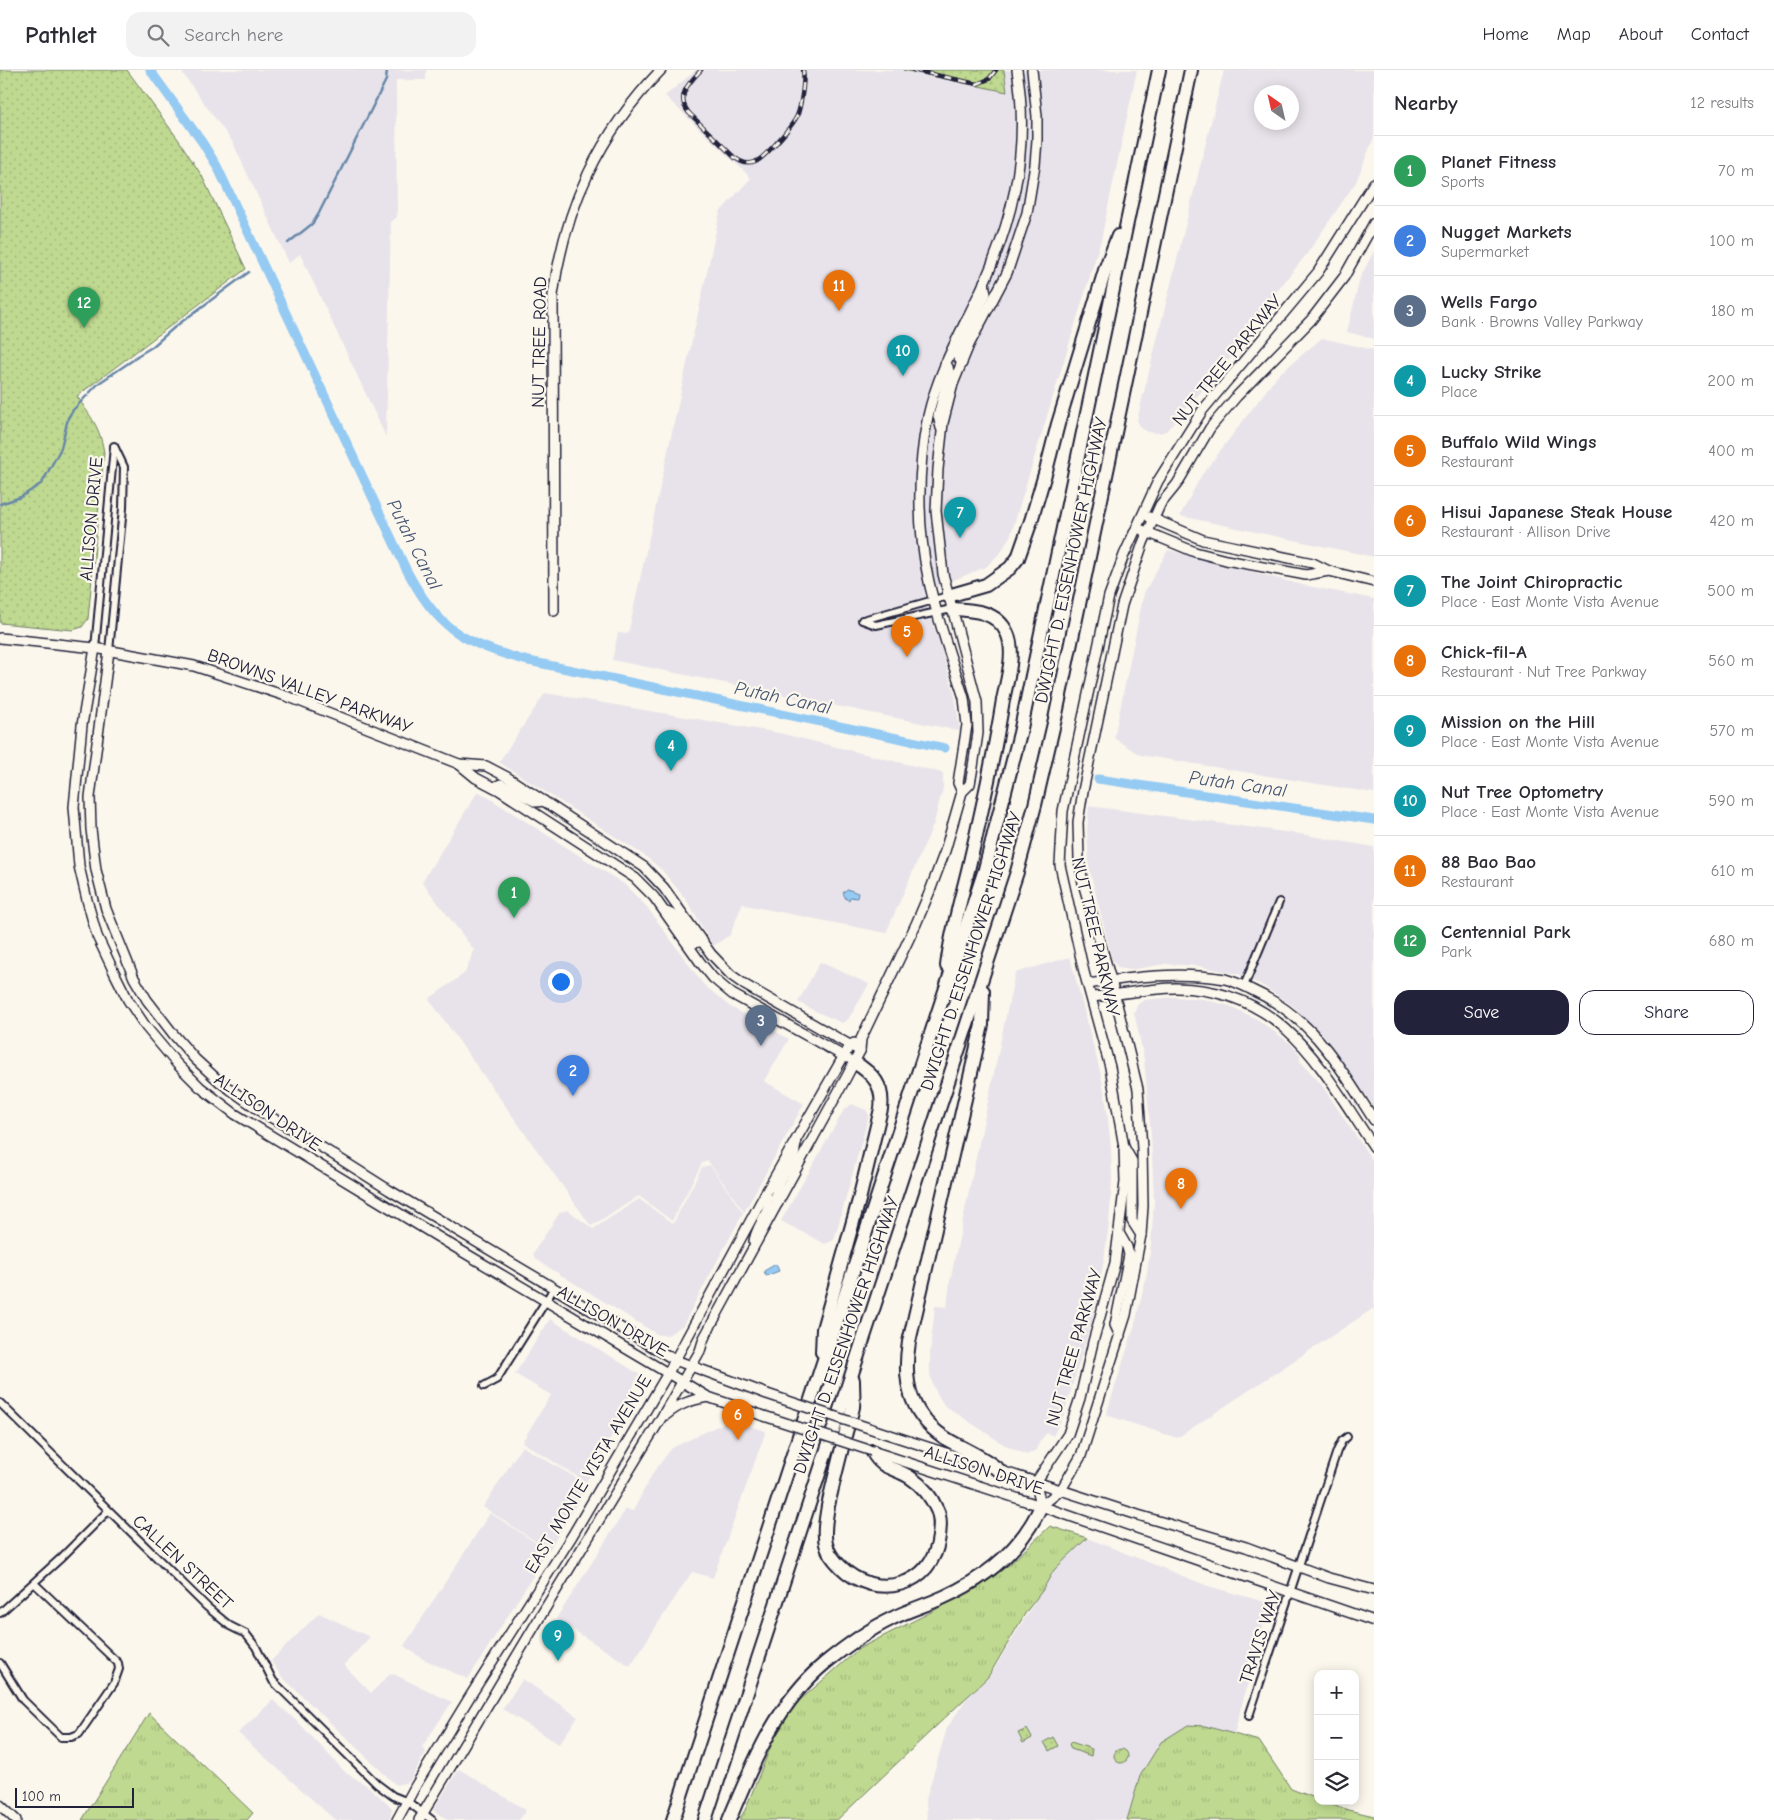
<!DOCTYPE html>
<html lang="en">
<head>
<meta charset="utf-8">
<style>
  :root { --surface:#fff; --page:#f2f2f3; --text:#2b2b33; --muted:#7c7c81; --line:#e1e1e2; --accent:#22223b }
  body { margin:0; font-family:"Comic Neue",sans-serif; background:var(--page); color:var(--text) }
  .controls { position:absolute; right:15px; bottom:15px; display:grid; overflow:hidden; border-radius:10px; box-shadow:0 2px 12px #0003 }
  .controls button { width:45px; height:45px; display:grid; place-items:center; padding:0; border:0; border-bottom:1px solid var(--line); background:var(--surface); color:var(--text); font:25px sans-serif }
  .compass { position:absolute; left:1254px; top:15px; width:45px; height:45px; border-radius:50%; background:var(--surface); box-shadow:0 2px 12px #0003; rotate:326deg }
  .scale { position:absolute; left:15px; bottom:12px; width:119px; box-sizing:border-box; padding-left:5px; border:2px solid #22223b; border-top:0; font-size:14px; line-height:18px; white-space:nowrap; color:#22223b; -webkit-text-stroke:4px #fbf7ec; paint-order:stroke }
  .you { position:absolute; left:560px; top:911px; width:18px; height:18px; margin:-12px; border:4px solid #fff; border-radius:50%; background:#1a73e8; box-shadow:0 0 0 8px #1a73e833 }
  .badge { display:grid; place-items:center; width:32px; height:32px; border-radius:50%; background:var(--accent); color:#fff; font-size:16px; font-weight:700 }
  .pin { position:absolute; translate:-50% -41px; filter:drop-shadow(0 1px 2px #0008) }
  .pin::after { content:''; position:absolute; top:26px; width:18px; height:15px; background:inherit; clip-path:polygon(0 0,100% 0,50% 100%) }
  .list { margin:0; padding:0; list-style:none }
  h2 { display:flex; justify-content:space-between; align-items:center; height:65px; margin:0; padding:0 20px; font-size:21px }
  h2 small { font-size:16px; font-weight:400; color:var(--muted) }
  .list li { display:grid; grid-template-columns:32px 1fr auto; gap:15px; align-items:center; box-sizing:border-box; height:70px; padding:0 20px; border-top:1px solid var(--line) }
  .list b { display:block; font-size:19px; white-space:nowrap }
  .list p { margin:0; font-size:16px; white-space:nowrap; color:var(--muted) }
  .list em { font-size:16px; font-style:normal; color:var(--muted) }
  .actions { display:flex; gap:10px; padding:15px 20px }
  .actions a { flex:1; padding:11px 0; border:1px solid var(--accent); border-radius:15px; text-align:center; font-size:18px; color:var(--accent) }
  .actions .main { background:var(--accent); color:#fff }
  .icon { flex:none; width:28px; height:28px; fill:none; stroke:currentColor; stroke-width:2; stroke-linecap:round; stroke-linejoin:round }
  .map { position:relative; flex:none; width:1374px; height:1750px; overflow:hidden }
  header { display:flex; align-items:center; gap:30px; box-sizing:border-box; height:70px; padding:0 25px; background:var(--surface); border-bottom:1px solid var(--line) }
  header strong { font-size:24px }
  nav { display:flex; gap:28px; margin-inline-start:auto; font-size:18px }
  .search { width:350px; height:45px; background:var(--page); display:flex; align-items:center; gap:12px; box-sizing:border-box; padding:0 18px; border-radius:15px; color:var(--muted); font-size:19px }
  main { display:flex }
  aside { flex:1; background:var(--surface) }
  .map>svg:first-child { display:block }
  .built { fill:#e8e3ea; fill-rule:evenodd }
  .grass { fill:url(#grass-tufts); stroke:#707e66 }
  .park { fill:url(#park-dots); stroke:#707e66 }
  .water { fill:#95caf3; stroke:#6787a9 }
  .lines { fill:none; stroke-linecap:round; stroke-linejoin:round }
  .stream { stroke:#6787a9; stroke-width:2.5 }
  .canal { stroke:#95caf3; stroke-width:9 }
  .street-casing { stroke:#22223b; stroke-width:10 }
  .secondary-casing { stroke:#22223b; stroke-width:12 }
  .highway-casing { stroke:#22223b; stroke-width:16 }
  .street { stroke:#fbf7ec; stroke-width:6 }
  .secondary { stroke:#fbf7ec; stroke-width:9 }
  .highway { stroke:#fbf7ec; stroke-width:12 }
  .rail-casing { stroke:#22223b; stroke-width:4.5 }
  .rail { stroke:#fbf7ec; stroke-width:2.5; stroke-dasharray:8; stroke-linecap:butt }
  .secondary-bridge-casing { stroke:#22223b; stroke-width:12; stroke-linecap:butt }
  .secondary-bridge { stroke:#fbf7ec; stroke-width:9 }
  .labels { text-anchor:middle; stroke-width:4.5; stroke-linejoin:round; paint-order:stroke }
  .street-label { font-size:18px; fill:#22223b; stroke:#fbf7ec }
  .water-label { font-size:19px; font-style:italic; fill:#445472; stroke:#fbf7ec }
</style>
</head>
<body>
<header>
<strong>Pathlet</strong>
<div class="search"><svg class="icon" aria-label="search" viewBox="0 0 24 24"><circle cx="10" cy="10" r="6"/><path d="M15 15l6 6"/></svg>Search here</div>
<nav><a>Home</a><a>Map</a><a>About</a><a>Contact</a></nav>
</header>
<main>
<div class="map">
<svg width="1374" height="1750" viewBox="0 0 1374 1750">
  <defs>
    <pattern id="grass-tufts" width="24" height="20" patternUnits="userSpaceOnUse" patternTransform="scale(1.25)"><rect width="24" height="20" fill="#bfd990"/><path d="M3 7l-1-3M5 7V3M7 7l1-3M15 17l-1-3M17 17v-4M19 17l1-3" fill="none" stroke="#a4ba7d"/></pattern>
    <pattern id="park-dots" width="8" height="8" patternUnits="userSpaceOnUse" patternTransform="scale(1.25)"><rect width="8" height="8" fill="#bfd990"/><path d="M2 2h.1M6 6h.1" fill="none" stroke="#a4ba7d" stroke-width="1.8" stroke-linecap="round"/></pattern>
  </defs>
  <rect width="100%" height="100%" fill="#fbf7ec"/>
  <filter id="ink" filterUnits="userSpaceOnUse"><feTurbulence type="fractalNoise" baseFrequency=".02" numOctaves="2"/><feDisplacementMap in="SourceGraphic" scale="10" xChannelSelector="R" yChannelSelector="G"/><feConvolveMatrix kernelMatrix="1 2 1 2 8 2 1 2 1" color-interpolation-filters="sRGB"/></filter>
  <g filter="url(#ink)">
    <g class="built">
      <polygon points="183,0 426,0 426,10 396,10 397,147 391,152 386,367 300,184 289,193 233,73 183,4"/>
      <polygon points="696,0 1137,0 1101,170 1011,464 1002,481 986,497 924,522 955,626 960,661 612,590 618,563 628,564 720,142 751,108 665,26"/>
      <path d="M 1224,0 L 1374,0 L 1374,67 L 1356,112 L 1306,185 L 1248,258 L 1247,266 L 1226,294 L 1166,361 L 1159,363 L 1148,362 L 1141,358 L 1137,350 ZM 1262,22 L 1292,22 L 1292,52 L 1262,52 Z"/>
      <polygon points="1374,181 1374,269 1347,262 1360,208"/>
      <polygon points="1322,268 1374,280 1374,487 1180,446 1201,406 1278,305"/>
      <polygon points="1168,480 1303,515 1374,529 1374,723 1140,685 1114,668 1144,523"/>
      <polygon points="545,623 779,663 943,703 943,718 934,753 886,863 745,835 743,832 730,865 713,876 687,831 662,800 645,786 499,692"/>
      <polygon points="478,721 624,814 647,837 703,914 729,936 789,969 764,1011 804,1034 744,1142 708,1091 702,1093 672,1151 639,1126 591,1156 429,929 465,903 474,880 422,812"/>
      <polygon points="1089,736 1300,764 1374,777 1374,1037 1325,967 1294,937 1265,917 1238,904 1198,896 1165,894 1131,900 1118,898 1112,889 1089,797 1087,761"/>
      <polygon points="1070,887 1101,1005 1106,1031 1111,1078 1112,1109 1109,1154 1104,1190 1093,1246 1064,1344 1053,1366 1047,1363 1040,1371 1036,1380 1027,1385 1003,1374 944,1335 936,1322 932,1313 930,1303 930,1283 935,1236 947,1237 950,1211 1015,903"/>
      <polygon points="820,892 869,914 853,942 848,949 842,953 815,941 798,932"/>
      <polygon points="1175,927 1203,929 1230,936 1257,949 1291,974 1300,985 1300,991 1321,1014 1374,1093 1374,1238 1177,1368 1106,1345 1135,1254 1147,1203 1151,1174 1154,1131 1151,1065 1144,989 1134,942 1138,934 1144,930"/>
      <polygon points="852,1034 866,1040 869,1045 834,1170 825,1174 781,1151 844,1040"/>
      <polygon points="710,1095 743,1143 683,1255 668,1265 658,1265 535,1189 533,1183 560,1142 568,1140 593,1159 639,1129 672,1153 674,1152 702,1097"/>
      <polygon points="550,1249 639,1304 603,1385 586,1412 522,1372 551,1325 515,1304"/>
      <polygon points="730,1350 766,1361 713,1508 692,1502 630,1596 556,1549 626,1439 633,1441 654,1401 672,1378"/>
      <polygon points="522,1376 588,1415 549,1480 483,1437"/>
      <polygon points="490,1443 544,1478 538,1498 468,1609 423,1589 404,1576"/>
      <polygon points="1087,1468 1208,1516 1265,1532 1269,1535 1234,1664 1204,1656 1140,1706 1127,1750 927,1750 926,1729 947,1658 971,1622 989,1607 1054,1500"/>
      <polygon points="319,1543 370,1567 344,1595 371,1623 391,1603 452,1632 422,1677 426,1682 409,1712 396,1715 281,1606 271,1591"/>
      <polygon points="523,1609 578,1647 559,1674 502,1639"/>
      <polygon points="273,1630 301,1655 346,1703 368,1716 392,1738 390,1750 335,1750 238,1663"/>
      <polygon points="459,1699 526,1740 519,1750 448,1750 433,1740"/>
    </g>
    <g class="grass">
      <polygon points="1050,1456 1087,1468 1054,1500 1042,1521 1026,1542 988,1607 837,1750 739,1750 745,1740 784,1644 860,1578 935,1540 1009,1495"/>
      <polygon points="149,1643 253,1743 247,1750 82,1750"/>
      <polygon points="1188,1655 1205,1656 1259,1671 1291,1719 1318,1729 1318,1731 1325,1731 1348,1740 1374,1746 1374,1750 1127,1750 1140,1706 1161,1672"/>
      <polygon points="1071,1672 1092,1679 1091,1686 1071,1679 1069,1674"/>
      <circle cx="1121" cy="1686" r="7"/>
    </g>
    <g class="park">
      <path d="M 0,0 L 127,0 L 178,69 L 202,106 L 246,199 L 77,326 C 91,348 100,356 104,383 L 88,549 L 82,557 L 73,560 L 0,553 Z"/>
      <polygon points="903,0 1004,0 1007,22"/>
      <polygon points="1027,1659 1032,1668 1023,1673 1018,1663"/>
      <polygon points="1053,1667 1058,1676 1049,1681 1044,1672"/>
    </g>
    <g class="water">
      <polygon points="847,819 858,823 857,828 850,827 849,830 846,829 843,823"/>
      <polygon points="776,1194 779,1201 766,1206 764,1201"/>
    </g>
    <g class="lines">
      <g class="stream">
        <polyline points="288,173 312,154 318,145 377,28 386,10 387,0"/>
        <polyline points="0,434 21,427 42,413 61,378 68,348 73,340 99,313 133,290 137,286 152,277 176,256 249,202"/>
      </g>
      <g class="canal">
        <path d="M 150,0 L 202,72 L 217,96 L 406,499 C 437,558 461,572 524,590 L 945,678"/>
        <polyline points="1098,709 1374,750"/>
      </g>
      <defs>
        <g id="street">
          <polyline points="862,550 876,555 952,539"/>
          <polyline points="863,550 948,526"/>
          <polyline points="95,578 114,377"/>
          <polyline points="109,581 123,438 124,397 114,376"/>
          <polyline points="1244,916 1279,832"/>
          <polyline points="484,1316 497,1309 554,1218"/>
          <polyline points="0,1333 207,1537 230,1556 246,1564 256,1577 273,1611 377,1714 393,1726 408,1732 432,1750"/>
          <polyline points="0,1543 61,1488 108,1441"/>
          <polyline points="0,1593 23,1630 61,1667 71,1667 79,1664 114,1613 119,1599 118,1593 34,1513"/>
          <polyline points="1249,1646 1337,1381 1342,1371 1347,1367"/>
        </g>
        <g id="secondary">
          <polyline points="962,293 957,286 958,280 986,224 984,212"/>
          <polyline points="941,358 938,346 949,302 948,297 945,294"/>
          <polyline points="1149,447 1203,470 1313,493 1329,501 1374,512"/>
          <polyline points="1142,460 1195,482 1226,490 1306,505 1329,501"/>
          <path d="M 554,541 L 553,225 C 565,137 599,64 661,0"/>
          <polyline points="0,568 95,578 194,596 289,627 459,694 486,696 507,707 644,797 664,818 711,884 731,905 745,915 860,981"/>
          <polyline points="95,578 82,655 74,737 79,796 87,830 97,866 114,902 128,930 146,957 177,994 200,1017 235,1044 453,1176 708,1327 761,1345"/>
          <polyline points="109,581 90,727 91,759 96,800 106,839 134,908 147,930 174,965 195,989 220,1012 262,1042 307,1068 389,1120 675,1290 767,1324"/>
          <polyline points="459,694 476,708 499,720 635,808 654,827 700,892 713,908 732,924 847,988"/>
          <polyline points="494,717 501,714 536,732 544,731"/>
          <path d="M 962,722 L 958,713 L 967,655 L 964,628 C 952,590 938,552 929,512 C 917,459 917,399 928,346 C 937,306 956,271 974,234 C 1011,160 1031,84 1017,0"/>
          <path d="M 666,842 C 679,845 686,863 694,873 L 703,871"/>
          <path d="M 1088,914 C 1133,907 1180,901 1225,909 C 1233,911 1242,915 1250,919 C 1281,933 1306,953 1327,980 C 1344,1002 1359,1027 1374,1050"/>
          <path d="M 1092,927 C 1119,925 1149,918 1176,918 C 1284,919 1321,998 1374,1077"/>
          <polyline points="1124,1077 1132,1091 1132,1151 1141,1165"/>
          <path d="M 778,1133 C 769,1117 789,1100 794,1086 C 795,1082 795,1078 796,1074"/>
          <polyline points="1119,1163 1127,1177 1129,1185 1115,1255 1120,1266"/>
          <path d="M 754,1172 C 754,1157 777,1136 765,1124"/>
          <path d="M 666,1345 C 679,1334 691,1330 708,1327"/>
          <polyline points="881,1362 1138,1445 1246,1477 1329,1508 1374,1520"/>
          <polyline points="872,1381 1041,1436 1374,1551"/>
          <polyline points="1041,1436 1036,1412 1068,1364 1080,1328 1093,1272 1115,1193 1125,1112 1124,1077 1110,997 1084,902 1060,795 1063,741 1109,526 1124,485 1158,411 1202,341 1318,202 1374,113"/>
          <polyline points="1041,1436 1061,1420 1081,1386 1126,1245 1141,1165 1143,1136 1142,1079 1138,1019 1111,910 1083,813 1079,789 1078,752 1083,721 1122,535 1143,473 1160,435 1177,414 1210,358 1237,326 1311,250 1344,207 1374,153"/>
          <polyline points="0,1735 16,1750"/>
          <polyline points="397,1750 416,1715 469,1628 572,1466 668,1303 765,1124 850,975 854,973"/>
          <polyline points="419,1750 540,1547 660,1350 700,1281 704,1268 847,1006 860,981 861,969 916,854 930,821 945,781 962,722 970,714 973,697 978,663 977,632 943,504 936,441 938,399 943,353 953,314 969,275 1007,203 1027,143 1035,95 1037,70 1037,46 1032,0"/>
        </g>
        <g id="highway">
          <polyline points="948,526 986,515 1010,498 1018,488 1031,451 1047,397 1058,354 1106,197 1118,166"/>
          <path d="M 947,896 C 951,862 961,830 969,796 C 982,741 994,686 1003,630 C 1007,610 1016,582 1007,563 C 997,541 973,540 952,539"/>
          <path d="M 983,921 L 982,955 L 909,1272 C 902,1314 911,1348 950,1371 C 968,1381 982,1386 999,1400"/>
          <path d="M 822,1282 L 823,1259 L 859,1130 L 881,1039 C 884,1015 873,1004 854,992"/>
          <path d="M 853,1310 C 853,1319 854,1328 853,1337 C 851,1347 847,1357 845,1366 C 839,1390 833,1413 828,1436 C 826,1449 823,1462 826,1474 C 828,1483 834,1490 840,1496 C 875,1532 934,1517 939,1466 C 940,1457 941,1448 937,1440 C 931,1426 923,1416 911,1408 C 893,1396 883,1401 872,1381"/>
          <polyline points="673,1750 985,799 1020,663 1159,0"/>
          <polyline points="705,1750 1017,802 1035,735 1055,649 1191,0"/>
          <path d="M 729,1750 C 753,1693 776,1634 825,1593 C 845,1577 868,1560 891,1549 C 908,1540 927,1535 944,1527 C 986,1508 1022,1478 1041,1436"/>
        </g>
      </defs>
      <use href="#street" class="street-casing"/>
      <use href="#secondary" class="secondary-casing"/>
      <use href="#highway" class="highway-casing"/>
      <use href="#street" class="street"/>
      <use href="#secondary" class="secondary"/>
      <use href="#highway" class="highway"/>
      <defs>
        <g id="rail">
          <path d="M 701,0 C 689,13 675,26 689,43 L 734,87 C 740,92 748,95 755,92 C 764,89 793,55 797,46 C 801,37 805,9 803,0"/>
          <polyline points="913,0 977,14 989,9 996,0"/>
        </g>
      </defs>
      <use href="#rail" class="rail-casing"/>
      <use href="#rail" class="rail"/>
      <defs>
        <g id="secondary-bridge">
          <polyline points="767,1324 881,1362"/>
          <polyline points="761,1345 872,1381"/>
        </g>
      </defs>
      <use href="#secondary-bridge" class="secondary-bridge-casing"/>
      <use href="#secondary-bridge" class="secondary-bridge"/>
    </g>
  </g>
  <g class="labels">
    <g class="street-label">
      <text transform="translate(539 272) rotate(-89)" y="6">NUT TREE ROAD</text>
      <text transform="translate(1227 290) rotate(-51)" y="6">NUT TREE PARKWAY</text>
      <text transform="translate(91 449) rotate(-85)" y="6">ALLISON DRIVE</text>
      <text transform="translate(1071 490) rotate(-78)" y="6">DWIGHT D. EISENHOWER HIGHWAY</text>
      <text transform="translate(310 621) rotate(20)" y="6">BROWNS VALLEY PARKWAY</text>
      <text transform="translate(1096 867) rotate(77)" y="6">NUT TREE PARKWAY</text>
      <text transform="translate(971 881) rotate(-72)" y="6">DWIGHT D. EISENHOWER HIGHWAY</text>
      <text transform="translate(268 1042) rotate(34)" y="6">ALLISON DRIVE</text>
      <text transform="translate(613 1251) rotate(30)" y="6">ALLISON DRIVE</text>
      <text transform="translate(846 1265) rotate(-71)" y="6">DWIGHT D. EISENHOWER HIGHWAY</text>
      <text transform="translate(1074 1277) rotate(-74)" y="6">NUT TREE PARKWAY</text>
      <text transform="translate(984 1400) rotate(18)" y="6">ALLISON DRIVE</text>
      <text transform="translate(588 1404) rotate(-59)" y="6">EAST MONTE VISTA AVENUE</text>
      <text transform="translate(183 1492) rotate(43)" y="6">CALLEN STREET</text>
      <text transform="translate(1260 1567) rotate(-72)" y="6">TRAVIS WAY</text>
    </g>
    <g class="water-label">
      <text transform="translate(415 474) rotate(63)" y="7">Putah Canal</text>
      <text transform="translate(783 627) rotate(12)" y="7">Putah Canal</text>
      <text transform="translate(1238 713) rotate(8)" y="7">Putah Canal</text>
    </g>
  </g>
</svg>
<div class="controls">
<button>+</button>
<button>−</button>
<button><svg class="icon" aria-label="layers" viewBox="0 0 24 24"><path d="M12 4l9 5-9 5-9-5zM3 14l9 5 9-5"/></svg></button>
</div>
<svg class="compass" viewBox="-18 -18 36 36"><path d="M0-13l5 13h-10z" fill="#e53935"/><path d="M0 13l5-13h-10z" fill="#7c7c81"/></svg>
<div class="scale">100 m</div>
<div class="you"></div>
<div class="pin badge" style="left:514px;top:848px;background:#2e9e5b">1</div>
<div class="pin badge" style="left:573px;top:1026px;background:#3f7fe0">2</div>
<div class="pin badge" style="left:761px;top:976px;background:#5c6f8a">3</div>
<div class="pin badge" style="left:671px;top:701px;background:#0f9aa8">4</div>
<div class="pin badge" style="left:907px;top:587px;background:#e8710a">5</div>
<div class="pin badge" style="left:738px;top:1370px;background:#e8710a">6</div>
<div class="pin badge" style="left:960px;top:468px;background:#0f9aa8">7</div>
<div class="pin badge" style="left:1181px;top:1139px;background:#e8710a">8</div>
<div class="pin badge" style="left:558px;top:1591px;background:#0f9aa8">9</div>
<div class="pin badge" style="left:903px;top:306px;background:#0f9aa8">10</div>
<div class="pin badge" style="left:839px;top:241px;background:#e8710a">11</div>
<div class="pin badge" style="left:84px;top:258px;background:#2e9e5b">12</div>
</div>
<aside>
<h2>Nearby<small>12 results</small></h2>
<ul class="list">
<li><span class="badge" style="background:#2e9e5b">1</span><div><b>Planet Fitness</b><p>Sports</p></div><em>70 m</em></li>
<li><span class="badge" style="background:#3f7fe0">2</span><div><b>Nugget Markets</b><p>Supermarket</p></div><em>100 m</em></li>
<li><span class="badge" style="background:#5c6f8a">3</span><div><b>Wells Fargo</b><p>Bank · Browns Valley Parkway</p></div><em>180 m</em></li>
<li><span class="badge" style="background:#0f9aa8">4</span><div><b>Lucky Strike</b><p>Place</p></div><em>200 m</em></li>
<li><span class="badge" style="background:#e8710a">5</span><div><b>Buffalo Wild Wings</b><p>Restaurant</p></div><em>400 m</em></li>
<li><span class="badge" style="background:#e8710a">6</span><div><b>Hisui Japanese Steak House</b><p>Restaurant · Allison Drive</p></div><em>420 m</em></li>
<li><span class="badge" style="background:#0f9aa8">7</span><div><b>The Joint Chiropractic</b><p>Place · East Monte Vista Avenue</p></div><em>500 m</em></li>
<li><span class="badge" style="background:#e8710a">8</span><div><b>Chick-fil-A</b><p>Restaurant · Nut Tree Parkway</p></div><em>560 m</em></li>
<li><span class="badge" style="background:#0f9aa8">9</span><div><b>Mission on the Hill</b><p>Place · East Monte Vista Avenue</p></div><em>570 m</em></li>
<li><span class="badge" style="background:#0f9aa8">10</span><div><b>Nut Tree Optometry</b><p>Place · East Monte Vista Avenue</p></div><em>590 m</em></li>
<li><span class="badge" style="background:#e8710a">11</span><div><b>88 Bao Bao</b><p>Restaurant</p></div><em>610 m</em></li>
<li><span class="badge" style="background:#2e9e5b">12</span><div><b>Centennial Park</b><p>Park</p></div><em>680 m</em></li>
</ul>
<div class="actions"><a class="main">Save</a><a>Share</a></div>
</aside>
</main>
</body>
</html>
